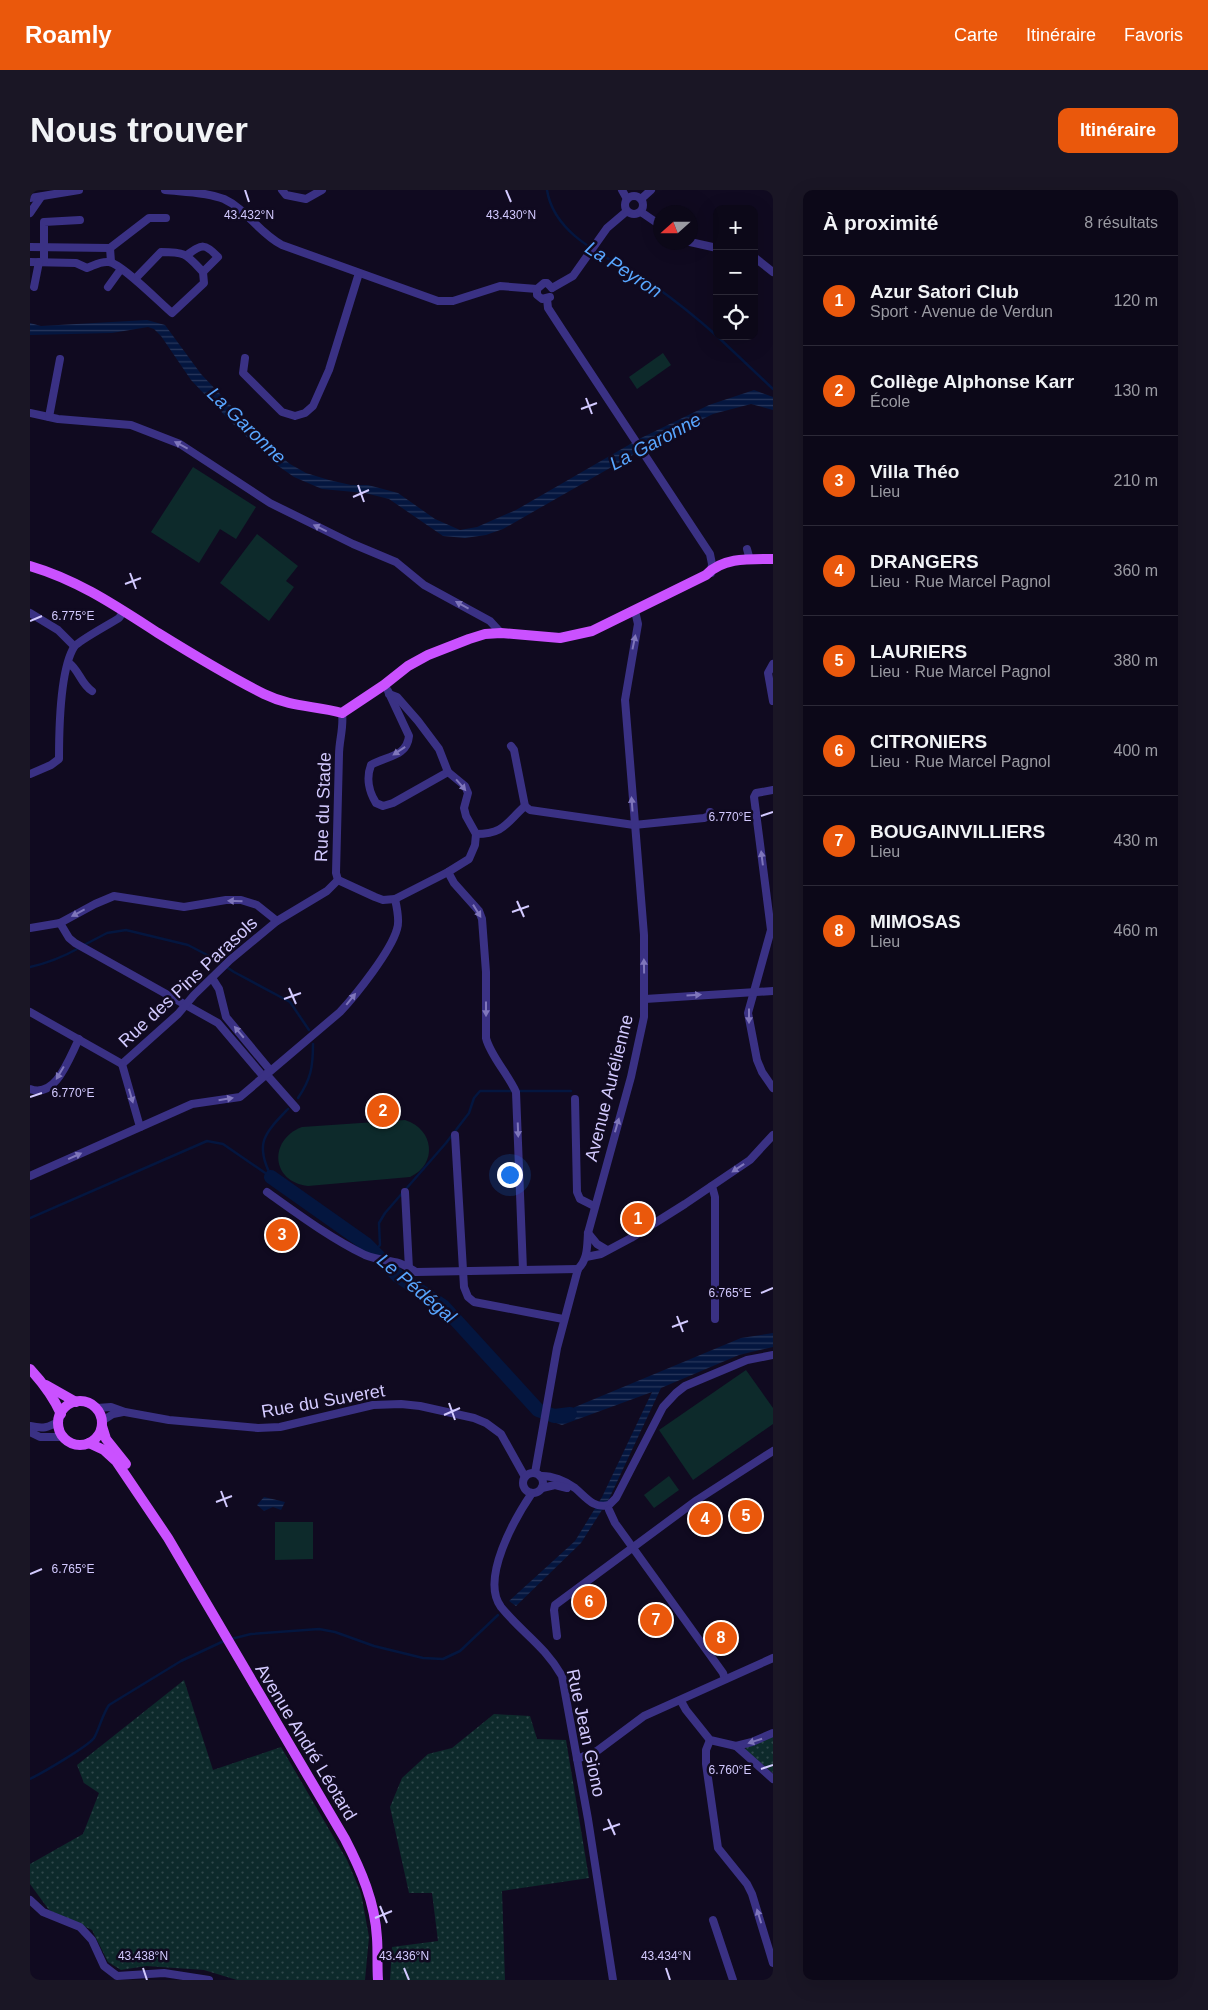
<!DOCTYPE html>
<html lang="fr">
<head>
<meta charset="utf-8">
<style>
  :root { --surface:#0c0818; --page:#1a1625; --text:#f1f3f6; --muted:#9a9aa2; --line:#2c2937; --accent:#ea580c }
  body { margin:0; font-family:Arial,sans-serif; background:var(--page); color:var(--text) }
  .controls { position:absolute; right:15px; top:15px; display:grid; overflow:hidden; border-radius:10px; box-shadow:0 5px 20px #0002 }
  .controls button { width:45px; height:45px; display:grid; place-items:center; padding:0; border:0; border-bottom:1px solid var(--line); background:var(--surface); color:var(--text); font:25px sans-serif }
  .compass { position:absolute; left:623px; top:15px; width:45px; height:45px; border-radius:50%; background:var(--surface); box-shadow:0 5px 20px #0002; rotate:249deg }
  .you { position:absolute; left:479px; top:984px; width:18px; height:18px; margin:-12px; border:4px solid #fff; border-radius:50%; background:#1a73e8; box-shadow:0 0 0 8px #1a73e833 }
  .badge { display:grid; place-items:center; width:32px; height:32px; border-radius:50%; background:var(--accent); color:#fff; font-size:16px; font-weight:700 }
  .pin { position:absolute; translate:-50% -50%; border:2px solid #fff; box-shadow:0 1px 5px #0006 }
  .list { margin:0; padding:0; list-style:none }
  h2 { display:flex; justify-content:space-between; align-items:center; height:65px; margin:0; padding:0 20px; font-size:21px }
  h2 small { font-size:16px; font-weight:400; color:var(--muted) }
  .list li { display:grid; grid-template-columns:32px 1fr auto; gap:15px; align-items:center; box-sizing:border-box; height:90px; padding:0 20px; border-top:1px solid var(--line) }
  .list b { display:block; font-size:19px; white-space:nowrap }
  .list p { margin:0; font-size:16px; white-space:nowrap; color:var(--muted) }
  .list em { font-size:16px; font-style:normal; color:var(--muted) }
  .icon { flex:none; width:28px; height:28px; fill:none; stroke:currentColor; stroke-width:2; stroke-linecap:round; stroke-linejoin:round }
  .map { position:relative; flex:none; width:743px; height:1790px; overflow:hidden; border-radius:10px }
  header { display:flex; align-items:center; gap:30px; box-sizing:border-box; height:70px; padding:0 25px; background:var(--accent); color:#fff }
  header strong { font-size:24px }
  nav { display:flex; gap:28px; margin-inline-start:auto; font-size:18px }
  .intro { display:flex; align-items:center; justify-content:space-between; box-sizing:border-box; height:120px; padding:0 30px }
  h1 { margin:0; font-size:35px }
  .button { padding:12px 22px; border-radius:10px; background:var(--accent); color:#fff; font-size:18px; font-weight:700 }
  main { display:flex; gap:30px; padding:0 30px }
  aside { flex:1; background:var(--surface); border-radius:10px; box-shadow:0 5px 20px #0002 }
  .map>svg:first-child { display:block }
  .grass { fill:url(#grass-dots) }
  .garden { fill:#0d2a2b }
  .water { fill:url(#water-rules) }
  .lines { fill:none; stroke-linecap:round; stroke-linejoin:round }
  .stream { stroke:#04163f; stroke-width:2.5 }
  .river { stroke:#04163f; stroke-width:14 }
  .minor { stroke:#3a3184; stroke-width:8 }
  .major { stroke:#ca51ff; stroke-width:10 }
  .oneway { fill:#7f76bb }
  .ticks { fill:none; stroke:#d3caff; stroke-width:2 }
  .labels { text-anchor:middle; stroke-width:5; stroke-linejoin:round; paint-order:stroke }
  .street-label { font-size:18px; fill:#d3caff; stroke:#100a20 }
  .water-label { font-size:19px; font-style:italic; fill:#58a6ff; stroke:#100a20 }
  .ticks-label { font-size:12px; text-anchor:middle; fill:#d3caff; stroke:#100a20; stroke-width:5; stroke-linejoin:round; paint-order:stroke }
</style>
</head>
<body>
<header>
<strong>Roamly</strong>
<nav><a>Carte</a><a>Itinéraire</a><a>Favoris</a></nav>
</header>
<div class="intro"><h1>Nous trouver</h1><a class="button">Itinéraire</a></div>
<main>
<div class="map">
<svg width="743" height="1790" viewBox="0 0 743 1790">
  <defs>
    <pattern id="grass-dots" width="8" height="8" patternUnits="userSpaceOnUse" patternTransform="scale(1.25)"><rect width="8" height="8" fill="#0d2a2b"/><path d="M2 2h.1M6 6h.1" fill="none" stroke="#2f484b" stroke-width="1.8" stroke-linecap="round"/></pattern>
    <pattern id="water-rules" width="6" height="5" patternUnits="userSpaceOnUse" patternTransform="scale(1.25)"><rect width="6" height="5" fill="#04163f"/><path d="M0 2.5h6" fill="none" stroke="#28375c"/></pattern>
  </defs>
  <rect width="100%" height="100%" fill="#100a20"/>
  <g class="grass">
    <polygon points="154,1490 183,1580 251,1557 317,1670 331,1703 339,1747 335,1790 207,1790 174,1780 116,1776 91,1780 78,1772 62,1740 19,1720 0,1694 0,1674 53,1644 69,1603 54,1593 47,1575"/>
    <polygon points="464,1524 500,1526 507,1549 536,1550 559,1688 472,1701 475,1790 360,1790 362,1757 408,1751 402,1703 379,1703 360,1617 372,1588 398,1564 422,1558"/>
    <polygon points="743,1547 743,1583 715,1560 716,1557"/>
  </g>
  <g class="garden">
    <polygon points="633,163 641,175 607,199 599,187"/>
    <polygon points="163,277 226,317 206,349 190,339 169,373 121,342"/>
    <polygon points="227,344 268,376 256,391 264,397 239,431 190,393"/>
    <path d="M 375,930 C 404,939 408,974 380,987 L 278,996 C 241,992 238,950 272,937 Z"/>
    <polygon points="716,1180 743,1218 743,1234 663,1290 629,1240"/>
    <polygon points="639,1286 649,1300 624,1318 614,1305"/>
    <polygon points="245,1332 283,1332 283,1369 245,1370"/>
  </g>
  <g class="water">
    <polygon points="117,130 135,135 171,184 244,261 260,274 276,283 299,290 321,295 338,295 368,303 405,329 430,340 447,337 486,320 609,249 679,215 724,200 743,207 743,220 721,214 683,224 622,254 473,339 456,345 435,348 413,346 359,309 335,303 292,299 264,287 244,273 200,231 161,190 131,146 124,139 118,137 82,143 0,145 0,133 11,136"/>
    <polygon points="743,1143 743,1157 709,1165 631,1198 579,1309 551,1353 486,1416 479,1411 545,1351 572,1307 622,1202 532,1235 520,1231 522,1222 533,1222 711,1148"/>
    <polygon points="234,1307 255,1312 251,1320 243,1317 234,1321 227,1315"/>
  </g>
  <g class="lines">
    <g class="stream">
      <path d="M 517,0 C 525,51 589,71 626,97 C 647,112 668,129 687,146"/>
      <polyline points="687,146 743,199"/>
      <polyline points="54,755 77,743 96,740 158,755 183,768 204,782 260,812 279,840"/>
      <path d="M 0,777 C 18,773 33,767 49,758"/>
      <path d="M 268,908 C 281,889 283,877 283,854"/>
      <path d="M 241,986 C 224,953 235,943 258,919"/>
      <polyline points="0,1028 177,951 193,954 241,987"/>
      <polyline points="344,1062 350,1055 349,1033 355,1023 416,953 439,923 444,908 450,901 541,901"/>
      <polyline points="201,1449 221,1444 289,1439 305,1442 344,1456 393,1468 413,1469 430,1461 468,1425"/>
      <path d="M 0,1589 C 12,1583 57,1557 64,1548 C 69,1540 72,1525 79,1515 L 151,1471 L 196,1450"/>
    </g>
    <polyline class="river" points="241,987 336,1054 368,1086 413,1116 508,1220 524,1226 540,1224"/>
    <g class="minor">
      <path d="M 135,0 C 154,2 176,2 194,9 C 216,19 230,44 252,55 L 408,111 L 423,111 L 470,96 L 507,99"/>
      <polyline points="252,0 256,5 276,9 292,0"/>
      <polyline points="592,0 597,9"/>
      <circle cx="604" cy="15" r="9"/>
      <polyline points="0,8 49,0"/>
      <polyline points="611,9 621,0"/>
      <polyline points="611,22 630,35"/>
      <polyline points="0,23 11,7"/>
      <polyline points="660,52 687,58"/>
      <polyline points="0,57 80,58"/>
      <path d="M 157,65 C 172,54 175,53 188,67 L 173,82"/>
      <polyline points="724,67 743,82"/>
      <path d="M 0,72 L 46,73 L 57,78 C 65,75 70,71 79,72 C 92,74 130,113 142,123 L 174,93 L 173,82 C 156,64 156,62 131,62 L 105,89"/>
      <polyline points="14,72 14,32 50,30"/>
      <polyline points="81,72 80,58 119,28 136,28"/>
      <polyline points="4,97 9,72"/>
      <polyline points="78,97 91,79"/>
      <polyline points="522,98 543,86 577,38 597,21"/>
      <polyline points="507,99 507,105 512,109 520,107"/>
      <polyline points="507,99 514,93 517,93 522,98"/>
      <polyline points="517,109 518,118 531,138 680,364 682,374 681,383"/>
      <polyline points="215,168 213,183 252,222 265,226 275,223 283,216 299,180 329,83"/>
      <polyline points="0,223 28,229 101,235 150,254 240,313 323,354 366,372 394,395 460,431 471,443"/>
      <polyline points="19,227 30,169"/>
      <polyline points="717,359 720,370"/>
      <polyline points="0,423 28,440 44,456"/>
      <path d="M 39,473 C 49,480 51,494 62,501"/>
      <polyline points="743,474 738,483 743,511"/>
      <path d="M 358,501 L 379,546 C 377,567 356,566 341,575 C 336,588 339,602 346,613 L 353,616 L 363,613 L 418,582"/>
      <polyline points="481,556 484,560 495,616"/>
      <path d="M 0,584 L 21,575 L 29,569 C 29,542 30,480 44,457 C 48,451 80,434 89,428 L 94,421"/>
      <polyline points="743,600 726,603 724,607 741,740 718,823 727,870 732,882 743,898"/>
      <path d="M 446,644 C 474,644 476,633 495,616 L 500,620 L 604,635 L 674,628 L 679,626 L 680,622"/>
      <path d="M 418,682 L 424,693 L 449,721 L 452,729 L 456,782 L 456,848 C 460,865 478,884 486,902 L 493,1080"/>
      <polyline points="308,690 345,707 353,710 365,709 418,682 439,669 445,655 446,644 436,626 434,618 438,603 435,596 418,582 409,559 388,531 367,507 359,504"/>
      <path d="M 308,690 L 306,683 C 307,644 308,605 309,565 C 309,550 314,538 312,523"/>
      <polyline points="30,733 39,748 45,753 188,833 233,886"/>
      <polyline points="0,738 30,733 65,714 84,706 154,717 196,710 211,710 227,715 247,731"/>
      <polyline points="182,788 189,799 196,827 240,880"/>
      <polyline points="615,809 743,801"/>
      <polyline points="0,822 92,874 148,824 164,805 200,770 247,731 297,701 308,690"/>
      <polyline points="92,874 110,937"/>
      <polyline points="236,884 266,918"/>
      <path d="M 0,899 C 26,909 39,868 49,849"/>
      <polyline points="545,909 547,1002 550,1009 564,1016"/>
      <polyline points="425,945 434,1097 438,1107 444,1112 533,1129"/>
      <path d="M 0,986 L 162,914 L 210,907 L 310,822 C 326,805 361,761 367,739 C 370,731 367,718 365,709"/>
      <polyline points="682,996 685,1007 685,1129"/>
      <path d="M 237,1002 C 268,1024 300,1048 335,1065 C 347,1070 358,1070 369,1073 C 375,1075 381,1079 386,1082 L 548,1079"/>
      <polyline points="375,1002 379,1079"/>
      <polyline points="558,1043 567,1054 577,1060"/>
      <polyline points="556,1067 571,1064 601,1048 655,1014 720,970 743,945"/>
      <polyline points="67,1218 81,1217 95,1222 139,1230 228,1238 250,1237 343,1215 371,1214 390,1216 444,1228 456,1233 471,1244 495,1287"/>
      <polyline points="72,1231 83,1224 93,1222"/>
      <path d="M 0,1236 C 13,1239 18,1238 29,1231"/>
      <polyline points="0,1242 10,1247 34,1247"/>
      <path d="M 505,1283 L 527,1158 L 548,1079 C 558,1069 557,1057 558,1043 L 601,887 L 614,827 L 614,745 L 595,510 L 608,434 L 605,421"/>
      <circle cx="503" cy="1293" r="10"/>
      <path d="M 510,1286 C 521,1285 536,1291 545,1298 C 556,1307 563,1319 579,1315 L 586,1308 L 633,1217 L 646,1203 L 655,1196 L 717,1170 L 743,1165"/>
      <polyline points="512,1298 525,1295 537,1298"/>
      <path d="M 502,1303 C 485,1328 450,1389 471,1417 C 492,1443 514,1455 532,1486 L 558,1629 L 583,1790"/>
      <polyline points="579,1320 585,1333 693,1483 695,1489"/>
      <polyline points="527,1446 524,1420 525,1415 667,1310 743,1261"/>
      <polyline points="651,1511 656,1520 680,1550 706,1556 743,1589"/>
      <polyline points="680,1550 676,1560 676,1574 688,1658 717,1694 722,1704 743,1773"/>
      <polyline points="706,1556 722,1552 743,1543"/>
      <polyline points="547,1569 567,1561 614,1526 743,1468"/>
      <polyline points="0,1710 13,1722 50,1737 62,1750 74,1776 87,1786 134,1783 179,1790"/>
      <polyline points="683,1730 703,1790"/>
    </g>
    <g class="major">
      <path d="M 0,376 C 48,390 86,416 128,443 C 162,464 198,486 234,504 C 263,518 283,515 312,523 L 354,495 L 378,476 L 398,465 L 439,449 L 455,444 L 471,443 L 530,448 L 562,441 L 676,385 C 693,367 720,369 743,369"/>
      <path d="M 0,1179 C 13,1193 23,1206 31,1224"/>
      <polyline points="16,1195 46,1212"/>
      <circle cx="50" cy="1233" r="22"/>
      <polyline points="72,1236 76,1249 96,1274"/>
      <path d="M 59,1253 L 74,1260 L 86,1271 L 138,1348 L 315,1649 C 331,1680 345,1712 347,1748 C 348,1762 347,1776 348,1790"/>
    </g>
  </g>
  <defs><path id="oneway-solid" d="M-6-.8H1V-3.2L6.5 0L1 3.2V.8H-6Z" transform="scale(1.25)"/></defs>
  <g class="oneway">
    <use href="#oneway-solid" transform="translate(151 255) rotate(-152)"/>
    <use href="#oneway-solid" transform="translate(290 338) rotate(-154)"/>
    <use href="#oneway-solid" transform="translate(432 415) rotate(-151)"/>
    <use href="#oneway-solid" transform="translate(604 452) rotate(-78)"/>
    <use href="#oneway-solid" transform="translate(369 561) rotate(146)"/>
    <use href="#oneway-solid" transform="translate(431 595) rotate(49)"/>
    <use href="#oneway-solid" transform="translate(602 614) rotate(-94)"/>
    <use href="#oneway-solid" transform="translate(732 668) rotate(-97)"/>
    <use href="#oneway-solid" transform="translate(205 711) rotate(-178)"/>
    <use href="#oneway-solid" transform="translate(447 721) rotate(58)"/>
    <use href="#oneway-solid" transform="translate(48 723) rotate(152)"/>
    <use href="#oneway-solid" transform="translate(614 776) rotate(-91)"/>
    <use href="#oneway-solid" transform="translate(664 805) rotate(-4)"/>
    <use href="#oneway-solid" transform="translate(321 809) rotate(-51)"/>
    <use href="#oneway-solid" transform="translate(456 819) rotate(90)"/>
    <use href="#oneway-solid" transform="translate(719 826) rotate(90)"/>
    <use href="#oneway-solid" transform="translate(209 842) rotate(-130)"/>
    <use href="#oneway-solid" transform="translate(30 883) rotate(121)"/>
    <use href="#oneway-solid" transform="translate(101 906) rotate(74)"/>
    <use href="#oneway-solid" transform="translate(196 909) rotate(-9)"/>
    <use href="#oneway-solid" transform="translate(587 935) rotate(-74)"/>
    <use href="#oneway-solid" transform="translate(488 940) rotate(88)"/>
    <use href="#oneway-solid" transform="translate(45 966) rotate(-24)"/>
    <use href="#oneway-solid" transform="translate(708 978) rotate(146)"/>
    <use href="#oneway-solid" transform="translate(725 1551) rotate(162)"/>
    <use href="#oneway-solid" transform="translate(729 1726) rotate(-107)"/>
  </g>
  <path class="ticks" d="M 215,0 L 219,12M 476,0 L 481,12M 556,208 L 562,224M 551,219 L 567,213M 328,295 L 334,312M 323,307 L 339,300M 100,383 L 106,399M 95,394 L 111,388M 0,431 L 12,426M 731,626 L 743,622M 487,711 L 494,727M 482,722 L 499,716M 259,798 L 266,814M 254,809 L 271,803M 0,907 L 12,903M 731,1103 L 743,1098M 647,1126 L 653,1142M 642,1137 L 658,1131M 419,1213 L 425,1230M 414,1225 L 430,1218M 191,1301 L 197,1317M 186,1312 L 202,1306M 0,1384 L 12,1379M 731,1579 L 743,1575M 578,1629 L 585,1645M 573,1640 L 590,1634M 350,1716 L 357,1733M 345,1728 L 362,1721M 113,1778 L 117,1790M 374,1778 L 379,1790M 636,1778 L 640,1790"/>
  <g class="labels">
    <g class="street-label">
      <text transform="translate(293 617) rotate(-88)" y="6">Rue du Stade</text>
      <text transform="translate(158 792) rotate(-43)" y="6">Rue des Pins Parasols</text>
      <text transform="translate(579 898) rotate(-76)" y="6">Avenue Aurélienne</text>
      <text transform="translate(293 1211) rotate(-10)" y="6">Rue du Suveret</text>
      <text transform="translate(556 1543) rotate(78)" y="6">Rue Jean Giono</text>
      <text transform="translate(276 1552) rotate(59)" y="6">Avenue André Léotard</text>
    </g>
    <g class="water-label">
      <text transform="translate(594 79) rotate(33)" y="7">La Peyron</text>
      <text transform="translate(217 235) rotate(44)" y="7">La Garonne</text>
      <text transform="translate(625 251) rotate(-28)" y="7">La Garonne</text>
      <text transform="translate(387 1098) rotate(40)" y="7">Le Pédégal</text>
    </g>
  </g>
  <g class="ticks-label">
    <text x="219" y="29">43.432°N</text>
    <text x="481" y="29">43.430°N</text>
    <text x="43" y="430">6.775°E</text>
    <text x="700" y="631">6.770°E</text>
    <text x="43" y="907">6.770°E</text>
    <text x="700" y="1107">6.765°E</text>
    <text x="43" y="1383">6.765°E</text>
    <text x="700" y="1584">6.760°E</text>
    <text x="113" y="1770">43.438°N</text>
    <text x="374" y="1770">43.436°N</text>
    <text x="636" y="1770">43.434°N</text>
  </g>
</svg>
<div class="controls">
<button>+</button>
<button>−</button>
<button><svg class="icon" aria-label="locate" viewBox="0 0 24 24"><circle cx="12" cy="12" r="6"/><path d="M12 2v4M12 18v4M2 12h4M18 12h4"/></svg></button>
</div>
<svg class="compass" viewBox="-18 -18 36 36"><path d="M0-13l5 13h-10z" fill="#e53935"/><path d="M0 13l5-13h-10z" fill="#9a9aa2"/></svg>
<div class="you"></div>
<div class="pin badge" style="left:608px;top:1029px">1</div>
<div class="pin badge" style="left:353px;top:921px">2</div>
<div class="pin badge" style="left:252px;top:1045px">3</div>
<div class="pin badge" style="left:675px;top:1329px">4</div>
<div class="pin badge" style="left:716px;top:1326px">5</div>
<div class="pin badge" style="left:559px;top:1412px">6</div>
<div class="pin badge" style="left:626px;top:1430px">7</div>
<div class="pin badge" style="left:691px;top:1448px">8</div>
</div>
<aside>
<h2>À proximité<small>8 résultats</small></h2>
<ul class="list">
<li><span class="badge">1</span><div><b>Azur Satori Club</b><p>Sport · Avenue de Verdun</p></div><em>120 m</em></li>
<li><span class="badge">2</span><div><b>Collège Alphonse Karr</b><p>École</p></div><em>130 m</em></li>
<li><span class="badge">3</span><div><b>Villa Théo</b><p>Lieu</p></div><em>210 m</em></li>
<li><span class="badge">4</span><div><b>DRANGERS</b><p>Lieu · Rue Marcel Pagnol</p></div><em>360 m</em></li>
<li><span class="badge">5</span><div><b>LAURIERS</b><p>Lieu · Rue Marcel Pagnol</p></div><em>380 m</em></li>
<li><span class="badge">6</span><div><b>CITRONIERS</b><p>Lieu · Rue Marcel Pagnol</p></div><em>400 m</em></li>
<li><span class="badge">7</span><div><b>BOUGAINVILLIERS</b><p>Lieu</p></div><em>430 m</em></li>
<li><span class="badge">8</span><div><b>MIMOSAS</b><p>Lieu</p></div><em>460 m</em></li>
</ul>
</aside>
</main>
</body>
</html>
